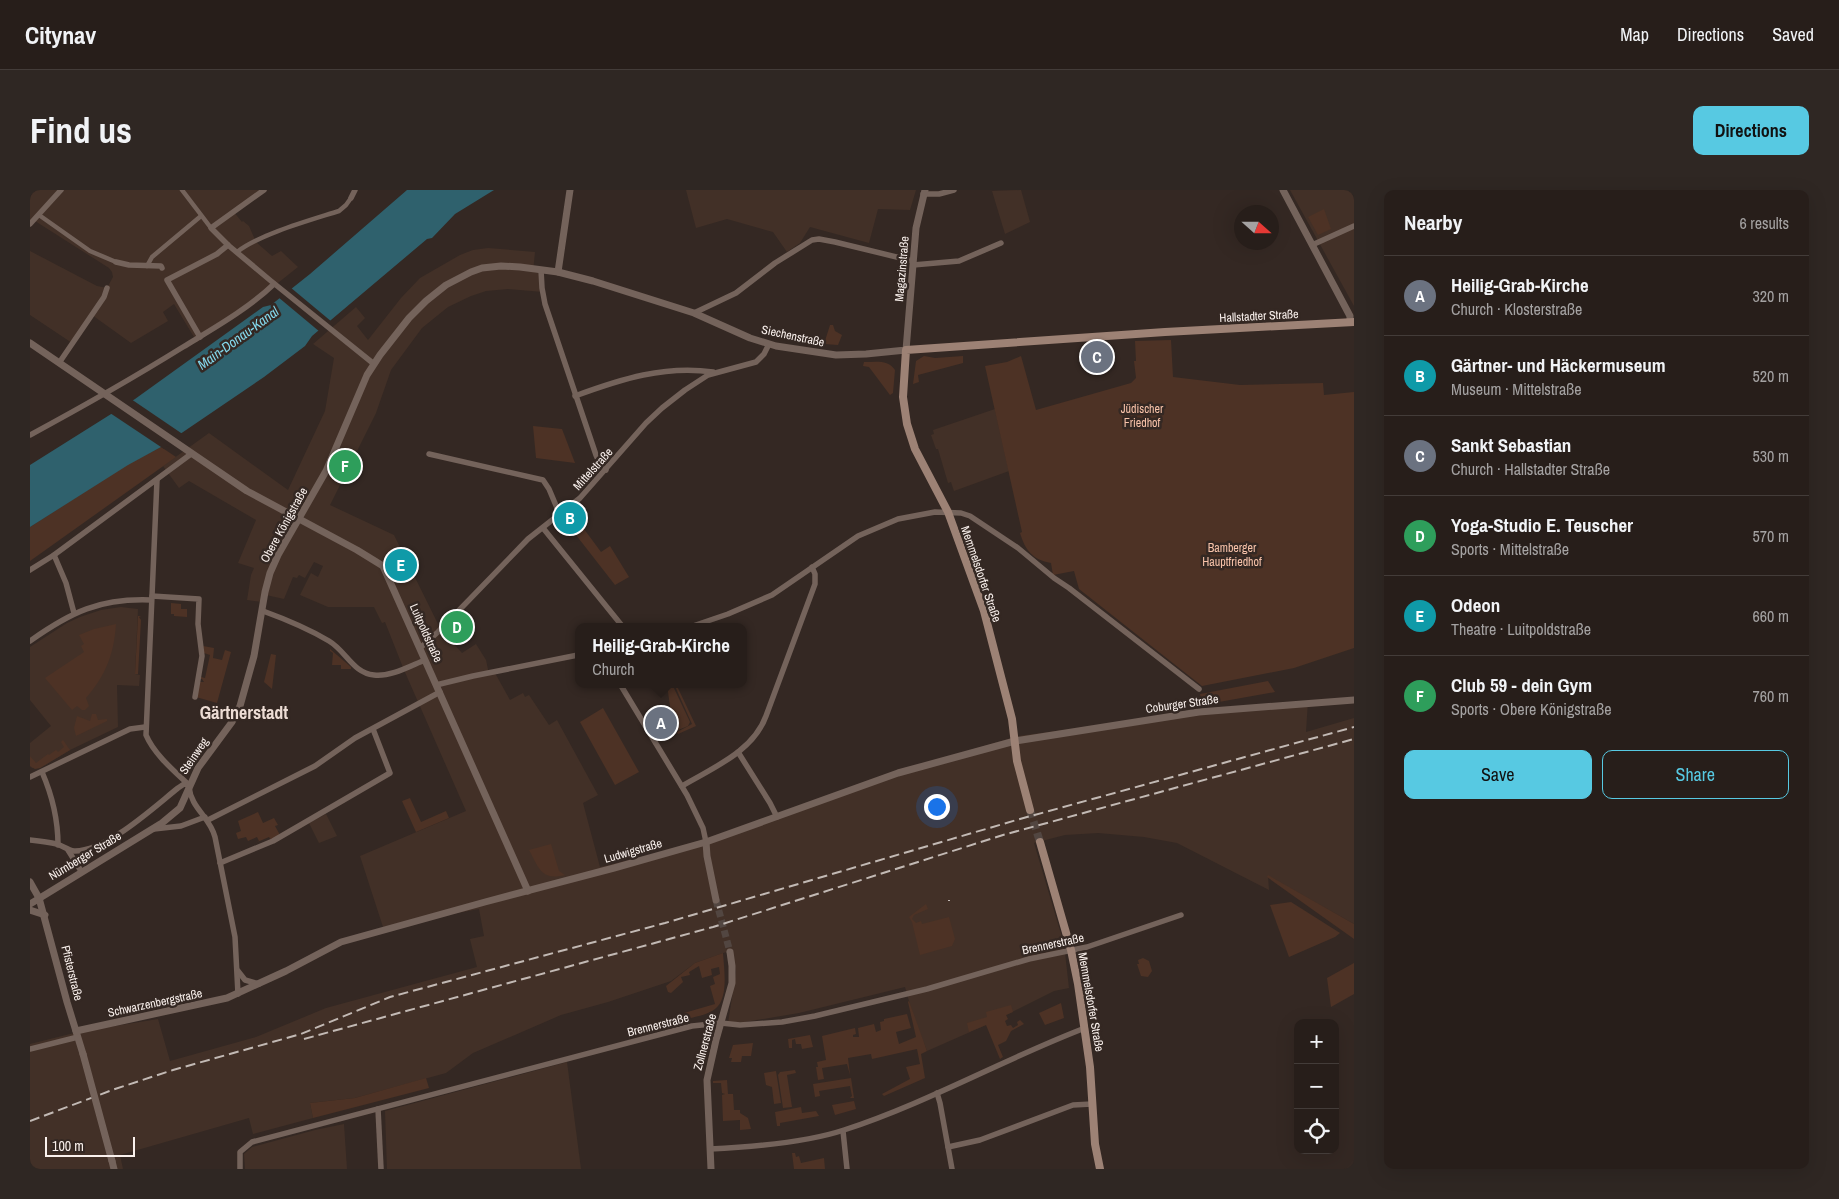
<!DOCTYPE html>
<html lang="en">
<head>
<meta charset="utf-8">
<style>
  :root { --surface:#271e1a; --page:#2f2723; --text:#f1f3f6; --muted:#a4a2a2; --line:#433c39; --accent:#57c9e2 }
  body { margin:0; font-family:"Archivo Narrow",sans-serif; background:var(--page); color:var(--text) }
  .controls { position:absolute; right:15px; bottom:15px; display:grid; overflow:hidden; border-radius:10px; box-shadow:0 5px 20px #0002 }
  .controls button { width:45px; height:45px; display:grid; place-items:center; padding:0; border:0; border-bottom:1px solid var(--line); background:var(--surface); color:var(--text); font:25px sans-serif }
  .compass { position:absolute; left:1204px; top:15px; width:45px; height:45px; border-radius:50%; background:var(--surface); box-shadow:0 5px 20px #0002; rotate:111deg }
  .scale { position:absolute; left:15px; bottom:12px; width:90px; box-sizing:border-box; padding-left:5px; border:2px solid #faf1ed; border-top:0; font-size:14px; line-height:18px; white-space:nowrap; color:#faf1ed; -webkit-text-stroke:4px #342823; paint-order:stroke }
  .you { position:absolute; left:906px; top:616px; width:18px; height:18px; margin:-12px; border:4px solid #fff; border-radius:50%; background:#1a73e8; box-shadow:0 0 0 8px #1a73e833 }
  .badge { display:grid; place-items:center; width:32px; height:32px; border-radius:50%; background:var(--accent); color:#fff; font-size:16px; font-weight:700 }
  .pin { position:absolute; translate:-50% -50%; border:2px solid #fff; box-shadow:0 1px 5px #0006 }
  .popup { position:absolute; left:545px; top:433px; width:172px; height:65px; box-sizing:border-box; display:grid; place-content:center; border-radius:10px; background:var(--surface); filter:drop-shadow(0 1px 4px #0005); font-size:16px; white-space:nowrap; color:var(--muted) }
  .popup b { font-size:19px; color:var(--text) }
  .popup::after { content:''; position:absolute; left:50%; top:100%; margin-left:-10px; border:10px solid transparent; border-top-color:var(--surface) }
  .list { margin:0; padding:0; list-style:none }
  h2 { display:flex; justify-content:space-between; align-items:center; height:65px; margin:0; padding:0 20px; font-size:21px }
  h2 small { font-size:16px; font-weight:400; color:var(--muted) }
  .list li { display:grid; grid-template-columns:32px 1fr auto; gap:15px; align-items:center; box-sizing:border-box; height:80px; padding:0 20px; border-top:1px solid var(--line) }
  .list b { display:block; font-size:19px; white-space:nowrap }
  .list p { margin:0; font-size:16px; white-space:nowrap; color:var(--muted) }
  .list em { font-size:16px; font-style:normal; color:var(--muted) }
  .actions { display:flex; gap:10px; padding:15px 20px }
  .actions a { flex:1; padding:11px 0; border:1px solid var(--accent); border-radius:10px; text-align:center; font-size:18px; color:var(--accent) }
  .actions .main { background:var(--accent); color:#111 }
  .icon { flex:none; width:28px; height:28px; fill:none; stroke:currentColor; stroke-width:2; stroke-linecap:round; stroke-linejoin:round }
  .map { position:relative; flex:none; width:1324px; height:979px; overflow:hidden; border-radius:10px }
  header { display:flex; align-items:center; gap:30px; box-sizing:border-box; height:70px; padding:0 25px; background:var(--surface); border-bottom:1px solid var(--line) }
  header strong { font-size:24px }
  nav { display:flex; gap:28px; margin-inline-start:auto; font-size:18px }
  .intro { display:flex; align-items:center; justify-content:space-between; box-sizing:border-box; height:120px; padding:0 30px }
  h1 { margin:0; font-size:35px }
  .button { padding:12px 22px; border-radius:10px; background:var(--accent); color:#111; font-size:18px; font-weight:700 }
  main { display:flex; gap:30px; padding:0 30px }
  aside { flex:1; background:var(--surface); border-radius:10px; box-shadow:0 5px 20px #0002 }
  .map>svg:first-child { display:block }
  .built { fill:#423027 }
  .green { fill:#4d3225 }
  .water { fill:#2f616d }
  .pier { fill:#342823 }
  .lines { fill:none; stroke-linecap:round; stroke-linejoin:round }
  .tertiary-tunnel { stroke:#524641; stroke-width:7; stroke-dasharray:7 3.5; stroke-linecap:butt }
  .secondary-tunnel { stroke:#524641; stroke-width:8; stroke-dasharray:8 4; stroke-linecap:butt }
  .pedestrian { stroke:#74635b; stroke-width:4.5 }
  .minor { stroke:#74635b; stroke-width:5.5 }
  .tertiary { stroke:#74635b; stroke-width:7 }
  .secondary { stroke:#9d8275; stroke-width:8 }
  .rail { stroke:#c2b9b4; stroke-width:2; stroke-dasharray:10 5; stroke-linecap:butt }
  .tertiary-bridge { stroke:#74635b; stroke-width:7 }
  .labels { text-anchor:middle; stroke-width:5; stroke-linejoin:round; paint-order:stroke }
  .street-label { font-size:12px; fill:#faf1ed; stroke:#342823 }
  .park-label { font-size:12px; fill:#f7c2a9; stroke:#342823 }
  .water-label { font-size:14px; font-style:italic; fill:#84d9ed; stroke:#342823 }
  .district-label { font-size:18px; font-weight:bold; fill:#edddd5; stroke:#342823 }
</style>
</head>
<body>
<header>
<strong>Citynav</strong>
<nav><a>Map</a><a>Directions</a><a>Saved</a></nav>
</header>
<div class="intro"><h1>Find us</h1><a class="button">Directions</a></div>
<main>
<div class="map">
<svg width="1324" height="979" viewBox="0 0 1324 979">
  <rect width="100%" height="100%" fill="#342823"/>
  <g class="built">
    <polygon points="0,0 233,0 203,21 212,32 213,31 219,36 226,52 242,66 251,61 268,77 209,124 167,152 144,114 133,122 138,131 101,153 62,125 42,153 0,125 0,61 67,96 77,98 83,87 82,82 79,78 5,31 0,36"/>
    <polygon points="656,0 886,0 880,20 848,19 839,53 780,37 770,53 757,62 743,42 697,29 666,38"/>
    <polygon points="991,0 1000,32 975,44 962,1"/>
    <polygon points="1260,0 1324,0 1324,116"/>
    <polygon points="458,58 505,62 503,82 512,83 513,102 478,99 456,101 441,106 418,117 392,138 361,180 346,223 300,315 364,345 411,440 432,463 446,454 456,470 459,484 465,483 480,510 493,503 495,507 499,505 519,535 527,530 568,605 553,613 570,677 676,651 879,578 988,546 1109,530 1278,511 1276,542 1324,528 1324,734 1238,686 1239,700 1147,653 1114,647 1068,643 1035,645 1004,653 1034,754 1039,798 1024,801 956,835 897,861 885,832 875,797 769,823 715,832 698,833 706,782 702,760 665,773 641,791 578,812 531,825 443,863 416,883 325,908 280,913 283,928 223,944 219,928 90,965 93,979 0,979 0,854 48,842 128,829 140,871 226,847 296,818 447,777 440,749 454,746 449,719 353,737 330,666 436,621 374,480 355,432 352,433 344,417 298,417 270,405 281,383 288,387 293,376 284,372 275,388 269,385 267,388 263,387 254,409 236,405 233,412 217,410 221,385 224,378 208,373 226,330 159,291 149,298 133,276 179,243 258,300 295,221 304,168 283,154 326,117 335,128 327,136 338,150 371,108 390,88 430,65 443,60"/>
    <polygon points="965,219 979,281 924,301 921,292 918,293 908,259 906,259 901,245 904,244 903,240"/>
    <polygon points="91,417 108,419 105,484 110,485 109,496 87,495 88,537 40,560 10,578 2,578 0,576 0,553 21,536 0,510 0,457 37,433 50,427 71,420"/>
    <polygon points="296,624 307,646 289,653 279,633"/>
    <polygon points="537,872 551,979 357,979 355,921"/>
    <polygon points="314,934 317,979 215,979 214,964 222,957 285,940"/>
  </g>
  <g class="green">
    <polygon points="1294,19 1301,39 1288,45 1278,27"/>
    <polygon points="800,135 803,135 805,141 812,145 808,155 794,154"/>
    <path d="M 1141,150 L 1143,187 L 1210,195 L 1293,193 L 1294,205 L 1324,202 L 1324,458 L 1264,478 L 1172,496 L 1049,399 L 1044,381 L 1023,385 L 1021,373 C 1003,370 995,360 990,343 L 992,342 L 955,176 L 977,172 L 991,166 L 1006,220 L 1101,193 L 1106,188 L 1104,171 L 1106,171 L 1105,151 Z"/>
    <polygon points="894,166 905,168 933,166 933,173 888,185 889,192 883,194 886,171"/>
    <path d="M 834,172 C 845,172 858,169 865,180 L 863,203 L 860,205 L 839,177 L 833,176 Z"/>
    <polygon points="503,236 532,239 545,273 506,268"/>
    <polygon points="131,257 146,267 0,371 0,337 98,274"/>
    <polygon points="554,339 571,362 580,356 599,387 585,395 546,345"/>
    <polygon points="141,413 151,414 151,419 157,419 157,427 144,426 144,424 141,424"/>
    <polygon points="108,426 111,426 109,427 111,430 108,484 105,484"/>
    <path d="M 86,434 C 84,464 76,485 56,508 L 59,516 L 55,520 L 52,520 L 47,516 L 42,520 L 15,488 L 54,462 L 51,456 L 54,454 L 49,445 L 64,439 Z"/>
    <polygon points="173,456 184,458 183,468 192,470 195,460 201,462 187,513 166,507 169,492 174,492 172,489 170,489 171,487 175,488 180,465 174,463"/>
    <polygon points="300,459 321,477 321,479 311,479 311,475 302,475 303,463 300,461"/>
    <polygon points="241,464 246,465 242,499 234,492"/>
    <polygon points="1238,491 1245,502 1172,515 1170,504"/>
    <polygon points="642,494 660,532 658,536 648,540 645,531 641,533 639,524 641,523 637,495"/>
    <polygon points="644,494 646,494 666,536 648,544 647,542 662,534"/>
    <polygon points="573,518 609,582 585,595 550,532"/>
    <polygon points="62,524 66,524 68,530 77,529 77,531 46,546 44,538 47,526 60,531"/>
    <polygon points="33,550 40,560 10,578 5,579 0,576 0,566 6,573 18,564 19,565 26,560 28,562 34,557 31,552"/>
    <polygon points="380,608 391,632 416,621 419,628 386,642 372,611"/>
    <polygon points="228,622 233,633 244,628 248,635 245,636 250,645 241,650 239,647 225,653 229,651 227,647 218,651 216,647 208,649 206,643 211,641 208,631"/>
    <path d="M 521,654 L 529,681 L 535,685 C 511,691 509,678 499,660 Z"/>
    <polygon points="1238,685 1324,734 1324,749 1237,687"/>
    <polygon points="1261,712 1310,743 1305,747 1259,767 1240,715"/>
    <polygon points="896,714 898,719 884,725 882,729 886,733 891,731 892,734 919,727 925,749 922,756 890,765 882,732 879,727"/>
    <path d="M 693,763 C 694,778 699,809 685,819 C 678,825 664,827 656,829 L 654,823 L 685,814 L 680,796 L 685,794 L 683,787 L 690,784 L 689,777 L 681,779 L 682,785 L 672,788 L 669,776 L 659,782 L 660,785 L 651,787 L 653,792 L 641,803 L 638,802 L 636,796 L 665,773 Z"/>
    <polygon points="1113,768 1119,771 1122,781 1118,787 1111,786 1107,774 1109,774 1108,770"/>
    <polygon points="1324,773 1324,804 1301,817 1297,788"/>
    <polygon points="879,811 897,861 891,864 895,888 854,906 852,904 880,889 876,877 890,874 887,859 842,869 841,864 818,868 820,885 817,874 792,878 794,889 788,890 786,877 788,877 787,872 796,870 792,846 825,838 826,844 823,845 823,847 829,847 828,838 844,834 846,842 851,840 850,832 854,831 854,829 877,824 881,838 866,842 869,854 886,847 878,812"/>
    <polygon points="1031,813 1034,828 1015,835 1009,823"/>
    <polygon points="981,815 983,822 976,825 978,829 975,831 977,836 981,835 983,838 988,835 987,832 990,830 994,834 981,841 976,851 968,855 973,867 970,869 956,835 939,842 937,833 957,827 956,822"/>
    <polygon points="780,845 783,857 772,859 771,854 766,854 765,849 762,850 762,858 759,858 758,849"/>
    <polygon points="723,853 721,866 712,866 711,872 701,872 702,868 699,868 703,855"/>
    <polygon points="765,880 766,883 757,885 762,917 753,918 748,885 750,882"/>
    <polygon points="746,881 751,913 744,914 742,897 736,895 734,883"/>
    <polygon points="396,888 399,898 283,928 280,913 325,908"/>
    <polygon points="821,888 824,908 820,908 822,906 820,896 789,901 790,906 785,907 783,894"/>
    <polygon points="697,890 698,904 703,904 704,920 710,920 710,923 718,928 721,939 710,940 710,930 693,931 692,905 695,904 692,903 691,893 683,893 683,891"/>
    <polygon points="824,911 826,919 805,925 802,915"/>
    <polygon points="771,917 772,923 786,921 789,926 750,933 750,936 747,936 745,922"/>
    <polygon points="762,963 765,963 766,967 769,966 771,973 794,968 795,979 764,979"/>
  </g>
  <polygon class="water" points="377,0 464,0 425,24 402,48 397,49 282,146 275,156 234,187 131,257 98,275 0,337 0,275 105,209 233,117 241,115 280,84"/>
  <g class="pier">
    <polygon points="260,97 302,132 290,142 248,107"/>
    <polygon points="101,209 154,245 134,259 80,223"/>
  </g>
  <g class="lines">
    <polyline class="tertiary-tunnel" points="686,710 700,762"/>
    <polyline class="secondary-tunnel" points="1000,620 1010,652"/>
    <g class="pedestrian">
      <polyline points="152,0 181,38"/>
      <polyline points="9,25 60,61 86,72"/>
      <path d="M 207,62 C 230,44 281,30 309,21 L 316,15 L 321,8"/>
      <polyline points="117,76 122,67 171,26"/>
    </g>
    <g class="minor">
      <polyline points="234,0 181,38 198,55 241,91 344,174"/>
      <polyline points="893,4 909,4 924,0"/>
      <polyline points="321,8 325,0"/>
      <polyline points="0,34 31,0"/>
      <polyline points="1282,55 1324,36"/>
      <polyline points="86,72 99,75 131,76 132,78"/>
      <polyline points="883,75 929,71 971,53"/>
      <polyline points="511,80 512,98 515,114 566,265 571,276 576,280"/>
      <polyline points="664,123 706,103 745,73 782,50 789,49 805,52 883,71"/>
      <polyline points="170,147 137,90 187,64 198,55"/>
      <polyline points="29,173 74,107 77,98"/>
      <path d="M 545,206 C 591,189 635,175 683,182"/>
      <path d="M 0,245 C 52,217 103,188 153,157 C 184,138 218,119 244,94"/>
      <polyline points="399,264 513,290 519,299 530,325"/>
      <path d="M 127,290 L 116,545 C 124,564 144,581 159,595"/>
      <polyline points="513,338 593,437"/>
      <polyline points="24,365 36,393 44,423"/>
      <polyline points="0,380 24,365 161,264"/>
      <polyline points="122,406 169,409 168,434 172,466 165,507"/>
      <path d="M 233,421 C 255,429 279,439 299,451 C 316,461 323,483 344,485 C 361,487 380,476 395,470"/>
      <polyline points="660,437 698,424 742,405 828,346 868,329 905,322 931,323 940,326 988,358 1024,388 1039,398 1169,499"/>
      <path d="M 0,451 C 41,422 70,408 121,410"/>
      <polyline points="390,458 408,442 498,349 550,308 616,233 632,218 655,200 678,185 726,172 734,164 739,154"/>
      <polyline points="590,494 657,605 673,638 676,652"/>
      <polyline points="406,495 443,486 548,465"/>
      <polyline points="708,562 740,613 747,627"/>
      <path d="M 12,582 C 22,605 28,630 28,655"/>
      <polyline points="0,587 100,539 115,537"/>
      <path d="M 652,596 C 682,578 723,562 736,526 L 785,394 L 785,384 L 782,377"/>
      <path d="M 159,597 C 161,618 180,627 185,647 L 205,747 L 208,804"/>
      <polyline points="178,630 285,576 325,548 410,502"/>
      <polyline points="124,639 151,636 175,627"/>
      <path d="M 0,650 C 9,651 18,652 27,654 C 33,656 38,660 44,661 C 76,662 124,617 148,598 L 154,594 L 159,595"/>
      <polyline points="38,660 51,681"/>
      <polyline points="190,673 243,651 360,583 343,539"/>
      <polyline points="208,781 215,790 229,794"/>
      <polyline points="0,859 48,847"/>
      <polyline points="907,903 910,913 922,979"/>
      <polyline points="348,919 351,979"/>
      <polyline points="813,941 817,979"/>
      <polyline points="918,957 950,950 1043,915 1062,914"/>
      <path d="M 680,959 C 721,957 775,953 814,940 C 897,913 974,869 1055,838"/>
      <polyline points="210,979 210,962 222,952 662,836 691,833 710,835 752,832 785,826 897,799 999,769 1057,757 1151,725"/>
    </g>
    <g class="tertiary">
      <polyline points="1253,0 1320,126 1320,132"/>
      <polyline points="528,82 540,0"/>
      <polyline points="0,153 217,301 327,360 353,376 498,701"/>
      <polyline points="676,652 677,666 686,710"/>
      <polyline points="0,692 9,708 37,812 53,864"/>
      <polyline points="0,714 132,633 150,618 168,578 202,532 210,516 224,466 235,402 240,383 248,365 296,281 337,185 350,165 379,128 396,111 416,95 441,82 452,78 471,76 490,77 528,82 563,91 664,123 720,148 746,156 806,165 836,164 876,160 886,38 895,0"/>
      <polyline points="0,720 15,725"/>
      <polyline points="46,841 197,808 256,781 311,752 455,712 584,678 676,652 868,583 985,551 1169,522 1324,510"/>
      <polyline points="82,971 84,979"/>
      <polyline points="681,979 677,890 686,850 702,793 702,776 700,762"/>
    </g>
    <g class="secondary">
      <polyline points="1000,620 987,571 982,529 954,421 918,322 885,259 877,234 873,207 876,160 1135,142 1324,132"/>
      <polyline points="1010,652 1041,760 1048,794 1060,877 1065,954 1070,979"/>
    </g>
    <g class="rail">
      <polyline points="919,710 919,711"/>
      <polyline points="274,849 683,737 973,645 1324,549"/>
      <polyline points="0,931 85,899 143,880 271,844 360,807 635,733 990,629 1324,537"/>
    </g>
    <polyline class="tertiary-bridge" points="53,864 82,971"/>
  </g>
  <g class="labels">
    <g class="street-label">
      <text transform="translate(872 79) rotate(-85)" y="4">Magazinstraße</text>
      <text transform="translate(1229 126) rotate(-3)" y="4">Hallstadter Straße</text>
      <text transform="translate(763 146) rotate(12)" y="4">Siechenstraße</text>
      <text transform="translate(563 279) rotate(-48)" y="4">Mittelstraße</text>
      <text transform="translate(254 335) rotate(-61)" y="4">Obere Königstraße</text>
      <text transform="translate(951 384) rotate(71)" y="4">Memmelsdorfer Straße</text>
      <text transform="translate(396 443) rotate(66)" y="4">Luitpoldstraße</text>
      <text transform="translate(1152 514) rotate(-8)" y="4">Coburger Straße</text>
      <text transform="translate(164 566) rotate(-56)" y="4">Steinweg</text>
      <text transform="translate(603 661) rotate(-16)" y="4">Ludwigstraße</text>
      <text transform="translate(55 666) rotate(-31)" y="4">Nürnberger Straße</text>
      <text transform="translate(1023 754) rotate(-12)" y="4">Brennerstraße</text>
      <text transform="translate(42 783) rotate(76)" y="4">Pfisterstraße</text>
      <text transform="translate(1061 812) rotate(80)" y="4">Memmelsdorfer Straße</text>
      <text transform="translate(125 813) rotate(-12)" y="4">Schwarzenbergstraße</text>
      <text transform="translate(628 835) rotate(-14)" y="4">Brennerstraße</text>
      <text transform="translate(675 852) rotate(-75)" y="4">Zollnerstraße</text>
    </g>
    <g class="park-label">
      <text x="1112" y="223">Jüdischer<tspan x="1112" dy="14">Friedhof</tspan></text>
      <text x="1202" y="362">Bamberger<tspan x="1202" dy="14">Hauptfriedhof</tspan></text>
    </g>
    <g class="water-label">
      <text transform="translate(208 148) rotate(-36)" y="5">Main-Donau-Kanal</text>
    </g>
    <g class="district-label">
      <text x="214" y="529">Gärtnerstadt</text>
    </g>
  </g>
</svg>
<div class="controls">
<button>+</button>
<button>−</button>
<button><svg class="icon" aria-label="locate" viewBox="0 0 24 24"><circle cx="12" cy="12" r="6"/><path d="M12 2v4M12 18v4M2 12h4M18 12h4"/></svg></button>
</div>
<svg class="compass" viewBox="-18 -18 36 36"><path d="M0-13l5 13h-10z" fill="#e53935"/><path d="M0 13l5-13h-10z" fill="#a4a2a2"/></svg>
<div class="scale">100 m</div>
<div class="you"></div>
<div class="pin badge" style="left:631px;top:533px;background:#6b7280">A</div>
<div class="popup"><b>Heilig-Grab-Kirche</b>Church</div>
<div class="pin badge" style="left:540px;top:328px;background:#0f9aa8">B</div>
<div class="pin badge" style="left:1067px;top:167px;background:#6b7280">C</div>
<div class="pin badge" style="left:427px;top:437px;background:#2e9e5b">D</div>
<div class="pin badge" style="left:371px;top:375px;background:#0f9aa8">E</div>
<div class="pin badge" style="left:315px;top:276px;background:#2e9e5b">F</div>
</div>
<aside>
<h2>Nearby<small>6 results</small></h2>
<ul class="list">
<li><span class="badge" style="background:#6b7280">A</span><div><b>Heilig-Grab-Kirche</b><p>Church · Klosterstraße</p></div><em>320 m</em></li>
<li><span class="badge" style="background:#0f9aa8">B</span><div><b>Gärtner- und Häckermuseum</b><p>Museum · Mittelstraße</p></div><em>520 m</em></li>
<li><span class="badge" style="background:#6b7280">C</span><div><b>Sankt Sebastian</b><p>Church · Hallstadter Straße</p></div><em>530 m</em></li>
<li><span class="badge" style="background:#2e9e5b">D</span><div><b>Yoga-Studio E. Teuscher</b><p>Sports · Mittelstraße</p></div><em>570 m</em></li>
<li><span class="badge" style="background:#0f9aa8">E</span><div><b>Odeon</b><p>Theatre · Luitpoldstraße</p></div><em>660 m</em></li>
<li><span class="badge" style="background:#2e9e5b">F</span><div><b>Club 59 - dein Gym</b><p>Sports · Obere Königstraße</p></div><em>760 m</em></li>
</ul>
<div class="actions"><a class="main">Save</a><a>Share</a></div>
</aside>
</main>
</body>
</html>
